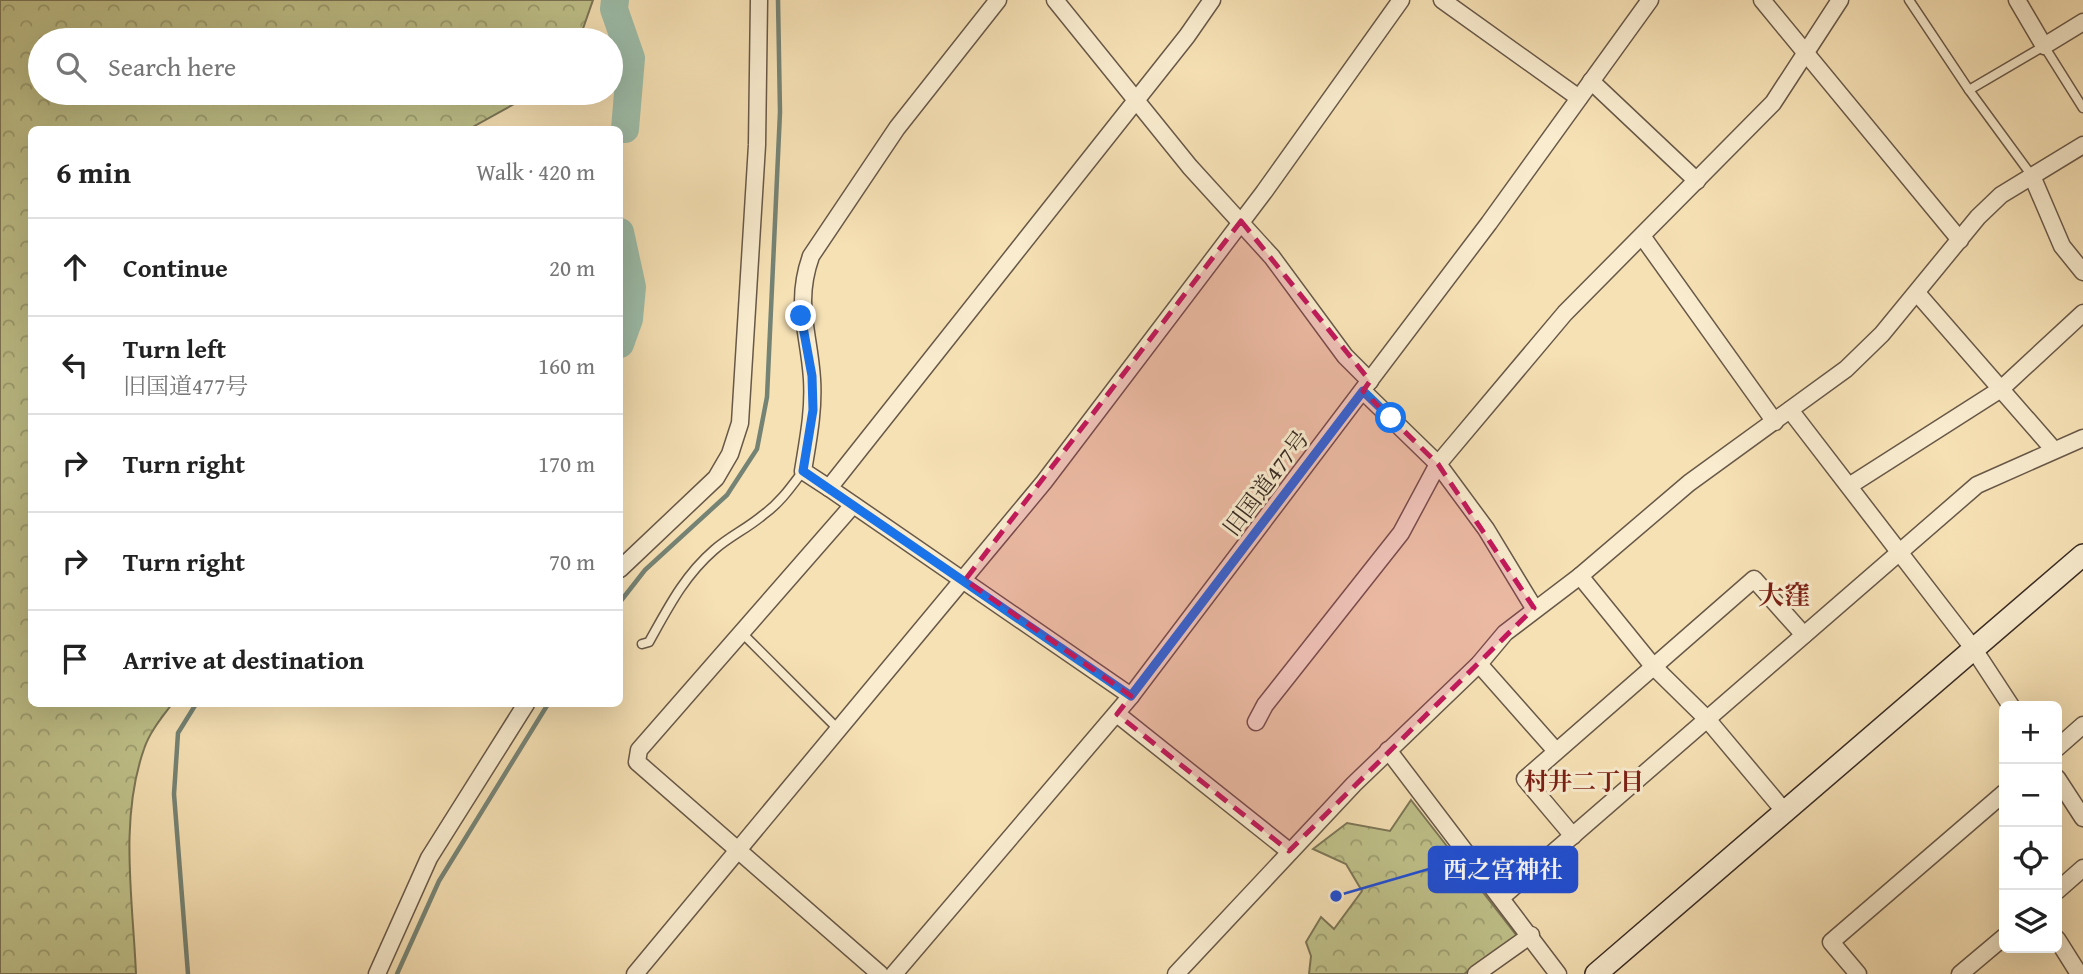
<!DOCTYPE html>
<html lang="en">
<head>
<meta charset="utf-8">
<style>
  :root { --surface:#fff; --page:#f6f6f6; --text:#222; --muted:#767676; --line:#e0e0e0 }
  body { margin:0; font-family:"Gentium Book Plus","Noto Serif JP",serif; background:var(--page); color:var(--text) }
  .controls { position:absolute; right:21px; bottom:21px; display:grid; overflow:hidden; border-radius:10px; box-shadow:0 7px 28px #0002 }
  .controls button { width:63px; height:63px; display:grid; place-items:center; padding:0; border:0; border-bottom:2px solid var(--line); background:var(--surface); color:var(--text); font:35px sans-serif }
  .stop { position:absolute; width:21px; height:21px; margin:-16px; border:5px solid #1a73e8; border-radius:50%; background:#fff }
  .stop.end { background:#1a73e8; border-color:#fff; box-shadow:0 2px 7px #0008 }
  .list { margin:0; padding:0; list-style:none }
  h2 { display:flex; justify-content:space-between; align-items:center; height:91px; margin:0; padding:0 28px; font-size:30px }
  h2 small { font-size:23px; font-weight:400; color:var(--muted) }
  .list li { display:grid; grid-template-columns:46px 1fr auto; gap:21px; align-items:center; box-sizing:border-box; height:98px; padding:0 28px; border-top:2px solid var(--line) }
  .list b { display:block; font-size:26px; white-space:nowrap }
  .list p { margin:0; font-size:23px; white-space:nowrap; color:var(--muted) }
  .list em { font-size:23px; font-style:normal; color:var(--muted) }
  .icon { flex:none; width:38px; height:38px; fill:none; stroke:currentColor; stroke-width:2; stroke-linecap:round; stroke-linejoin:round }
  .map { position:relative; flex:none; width:2083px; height:974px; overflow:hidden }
  .search { position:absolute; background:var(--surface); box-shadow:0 7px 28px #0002; left:28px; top:28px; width:595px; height:77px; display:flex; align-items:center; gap:18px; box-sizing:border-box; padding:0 24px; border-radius:38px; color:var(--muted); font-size:26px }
  .panel { position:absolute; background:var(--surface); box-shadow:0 7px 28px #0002; left:28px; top:126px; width:595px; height:581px; border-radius:10px }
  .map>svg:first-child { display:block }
  .forest { fill:url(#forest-crowns); stroke:#7c7657; stroke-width:2 }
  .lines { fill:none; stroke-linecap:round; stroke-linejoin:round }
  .stream { stroke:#758375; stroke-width:4.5 }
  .river { stroke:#9dbeab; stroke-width:28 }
  .lane-casing { stroke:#685848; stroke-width:11 }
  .street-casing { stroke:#685848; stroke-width:19 }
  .secondary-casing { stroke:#382a23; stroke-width:24 }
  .lane { stroke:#f9eccf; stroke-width:8 }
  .street { stroke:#f9eccf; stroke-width:16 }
  .secondary { stroke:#f9eccf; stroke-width:21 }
  .route { stroke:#1a73e8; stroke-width:9 }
  .marked { fill:#c2185b; fill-opacity:0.2; stroke:#c2185b; stroke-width:5; stroke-dasharray:14 9; stroke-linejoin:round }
  .labels { text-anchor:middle; stroke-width:6; stroke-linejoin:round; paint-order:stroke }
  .street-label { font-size:23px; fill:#382a23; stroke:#f9eccf }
  .neighbourhood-label { font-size:24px; font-weight:bold; fill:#7a1f14; stroke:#f9eccf }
  .quarter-label { font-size:26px; font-weight:bold; fill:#7a1f14; stroke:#f9eccf }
  .leader { fill:none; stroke:#1d4ed8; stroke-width:2.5 }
  .callout-dot { fill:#1d4ed8; stroke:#f9eccf; stroke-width:2.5 }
  .callout { fill:#1d4ed8; stroke:#1d4ed8; stroke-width:2.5 }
  .callout-label { font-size:24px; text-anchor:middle; font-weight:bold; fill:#fff }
</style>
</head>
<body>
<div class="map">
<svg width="2083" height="974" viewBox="0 0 2083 974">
  <defs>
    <pattern id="forest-crowns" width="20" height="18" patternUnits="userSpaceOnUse" patternTransform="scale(1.75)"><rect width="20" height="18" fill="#c0c28b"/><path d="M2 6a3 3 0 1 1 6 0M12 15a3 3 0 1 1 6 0" fill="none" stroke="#9d9e71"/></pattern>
  </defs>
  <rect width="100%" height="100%" fill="#f6e1b5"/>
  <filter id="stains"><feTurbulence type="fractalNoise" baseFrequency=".00286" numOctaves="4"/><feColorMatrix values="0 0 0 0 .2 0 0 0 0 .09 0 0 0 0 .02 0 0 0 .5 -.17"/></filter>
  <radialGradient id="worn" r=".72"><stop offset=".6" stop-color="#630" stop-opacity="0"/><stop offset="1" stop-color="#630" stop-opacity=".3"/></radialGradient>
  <g class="forest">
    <path d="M 0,0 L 593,0 L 579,40 L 40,40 L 40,93 L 534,93 L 469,129 L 32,130 L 32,704 L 172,704 C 162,717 149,733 144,749 C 119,820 133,901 136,974 L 0,974 Z"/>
    <polygon points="1411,800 1517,936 1464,974 1309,974 1311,956 1306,942 1321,917 1334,929 1362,891 1346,864 1313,849 1347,823 1390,831"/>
  </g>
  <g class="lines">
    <g class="stream">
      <polyline points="620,602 645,570 727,495 757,449 767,397 780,112 778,0"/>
      <polyline points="188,974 174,794 178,733 196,704"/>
      <polyline points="397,974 439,881 548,704"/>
    </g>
    <g class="river">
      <polyline points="615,0 614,9 631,58 625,129"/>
      <polyline points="620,232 632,287 629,319 620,344"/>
    </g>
    <defs>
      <g id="lane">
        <polyline points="1909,0 1969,90 2032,176"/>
        <polyline points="1969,90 2044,46 2083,108"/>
        <polyline points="743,634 839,730"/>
        <path d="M 642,644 L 649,642 C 668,608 684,576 714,550 C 730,536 748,528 763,515 C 780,503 791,487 803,471"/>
      </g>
      <g id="street">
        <polyline points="1055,0 1190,167 1272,257 1345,356 1370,381"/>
        <polyline points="1442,0 1579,98"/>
        <polyline points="1762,0 1960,240"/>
        <polyline points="2017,0 2044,46 2083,22"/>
        <polyline points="1591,81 1697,181"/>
        <polyline points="2032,176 2062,246 2083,272"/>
        <polyline points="1642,236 1775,422"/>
        <polyline points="1917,293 2054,450"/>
        <polyline points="1363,391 1438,464 1486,529 1534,608"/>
        <polyline points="1790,410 1973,648 2011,706"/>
        <polyline points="1849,486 2001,389 2083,313"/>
        <path d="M 829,488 L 803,471 C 808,440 814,411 812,379 C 809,332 794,304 811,256 L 897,128 L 998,0"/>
        <polyline points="853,505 639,750 637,762 880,974"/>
        <polyline points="620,569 716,478 730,454 740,423 757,145 759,0"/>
        <polyline points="1580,576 1653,666 1707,719 1785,812"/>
        <polyline points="1479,664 1556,751"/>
        <polyline points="1131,696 829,488 1187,36 1212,0"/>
        <polyline points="1117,714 1289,851"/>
        <polyline points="1256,722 1265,705 1401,533 1438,464 1565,313 1773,103 1840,0"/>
        <polyline points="2057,748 2083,725"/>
        <polyline points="1388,750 1558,974"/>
        <polyline points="2057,778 2083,818"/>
        <polyline points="1573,836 1525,779 1754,579 1804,635"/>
        <polyline points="2057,891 2083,868"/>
        <polyline points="1502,897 1977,485 2083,438"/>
        <polyline points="2057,939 2079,974"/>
        <polyline points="377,974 429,858 526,704"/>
        <polyline points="635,974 1044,482 1264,192 1401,0"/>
        <polyline points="894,974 1131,696 1489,223 1650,0"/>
        <polyline points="1176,974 1354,784 1479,664 1505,633 1580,576 1689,483 1846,369 1882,334 1978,217 2001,195 2083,145"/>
        <polyline points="1476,974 1531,935"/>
        <polyline points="1858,974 1831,942 2004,793"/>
        <polyline points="1960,974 2004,937"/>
      </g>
      <polyline id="secondary" points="1596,974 2083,555"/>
    </defs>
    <use href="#lane" class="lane-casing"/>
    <use href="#street" class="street-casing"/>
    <use href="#secondary" class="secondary-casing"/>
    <use href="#lane" class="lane"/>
    <use href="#street" class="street"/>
    <use href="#secondary" class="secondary"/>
  </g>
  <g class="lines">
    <polyline class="route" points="801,316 812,376 813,410 803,471 1131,696 1363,391 1391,418"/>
  </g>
  <path class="marked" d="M 1241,221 L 1370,381 L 1363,391 L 1438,464 L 1534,608 L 1289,851 L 1117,714 L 1131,696 L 965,580 Z"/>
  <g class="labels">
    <g class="street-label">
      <text transform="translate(1266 483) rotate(-53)" y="8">旧国道477号</text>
    </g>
    <g class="neighbourhood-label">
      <text x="1584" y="790">村井二丁目</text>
    </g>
    <g class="quarter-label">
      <text x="1784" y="604">大窪</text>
    </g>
  </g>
  <path class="leader" d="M1336 896L1429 869"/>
  <circle class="callout-dot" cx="1336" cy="896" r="7"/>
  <rect class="callout" x="1429" y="847" width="148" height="45" rx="7"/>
  <g class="callout-label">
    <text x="1503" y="878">西之宮神社</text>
  </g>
  <rect width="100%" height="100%" filter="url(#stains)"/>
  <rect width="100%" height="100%" fill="url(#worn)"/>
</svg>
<div class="controls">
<button>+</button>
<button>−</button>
<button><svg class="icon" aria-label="locate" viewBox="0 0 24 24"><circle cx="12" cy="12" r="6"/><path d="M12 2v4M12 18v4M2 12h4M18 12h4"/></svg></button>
<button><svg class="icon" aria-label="layers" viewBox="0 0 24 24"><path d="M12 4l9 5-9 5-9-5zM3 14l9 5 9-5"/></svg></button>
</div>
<div class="stop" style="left:1391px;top:418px"></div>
<div class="stop end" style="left:801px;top:316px"></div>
<div class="search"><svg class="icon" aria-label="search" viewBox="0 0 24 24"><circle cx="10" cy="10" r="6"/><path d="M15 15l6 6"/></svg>Search here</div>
<section class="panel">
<h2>6 min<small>Walk · 420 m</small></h2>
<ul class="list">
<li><svg class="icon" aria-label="ahead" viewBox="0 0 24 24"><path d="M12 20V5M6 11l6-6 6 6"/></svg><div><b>Continue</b></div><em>20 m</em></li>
<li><svg class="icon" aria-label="left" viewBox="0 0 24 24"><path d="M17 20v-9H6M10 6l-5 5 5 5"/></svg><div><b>Turn left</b><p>旧国道477号</p></div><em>160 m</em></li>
<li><svg class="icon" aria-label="right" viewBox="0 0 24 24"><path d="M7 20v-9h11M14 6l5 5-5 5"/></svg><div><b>Turn right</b></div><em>170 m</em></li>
<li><svg class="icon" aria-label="right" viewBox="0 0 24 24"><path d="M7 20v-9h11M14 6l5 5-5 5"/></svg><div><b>Turn right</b></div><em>70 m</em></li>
<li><svg class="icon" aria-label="arrive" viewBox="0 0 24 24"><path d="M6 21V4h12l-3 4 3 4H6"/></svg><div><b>Arrive at destination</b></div></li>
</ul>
</section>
</div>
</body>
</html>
